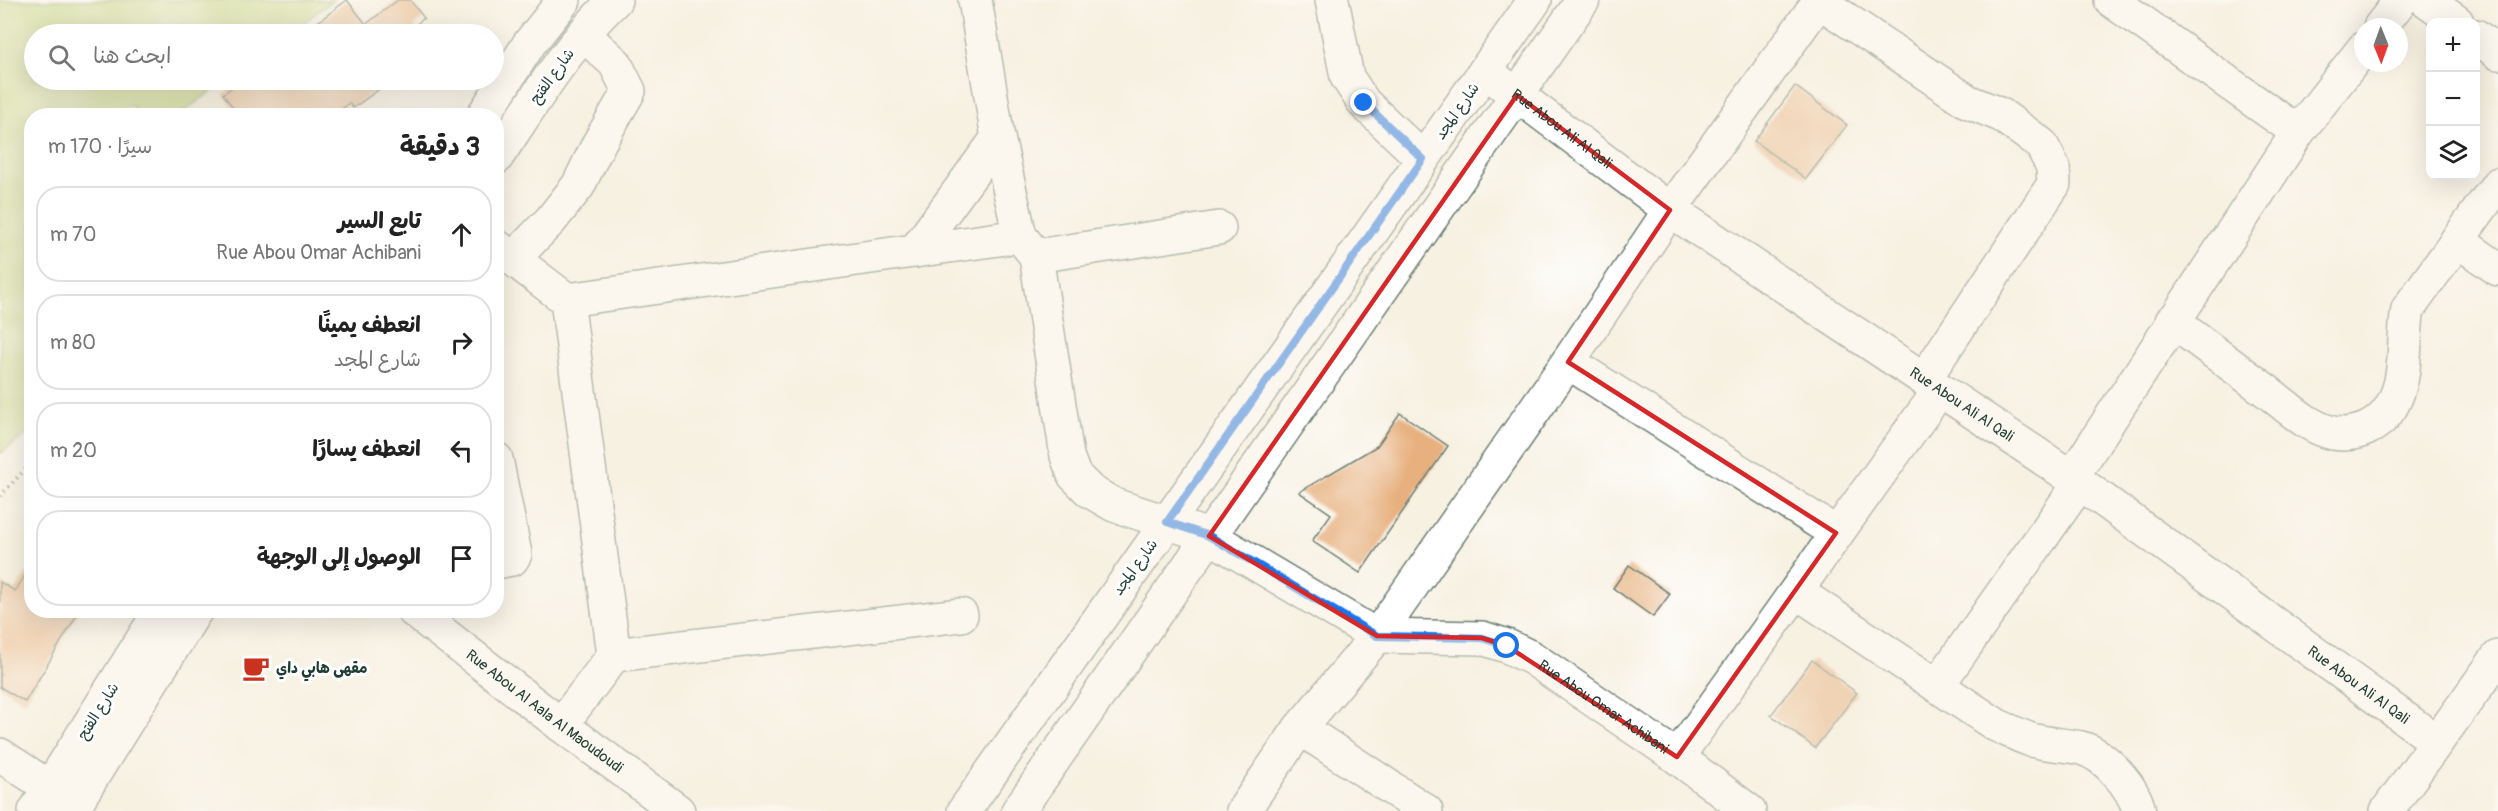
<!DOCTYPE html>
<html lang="ar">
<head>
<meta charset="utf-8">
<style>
  :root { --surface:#fff; --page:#f6f6f6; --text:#222; --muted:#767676; --line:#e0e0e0 }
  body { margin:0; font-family:Pangolin,"Playpen Sans Arabic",sans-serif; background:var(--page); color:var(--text); direction:rtl }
  .controls { position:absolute; right:18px; top:18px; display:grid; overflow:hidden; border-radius:12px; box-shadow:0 6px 24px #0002 }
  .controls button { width:54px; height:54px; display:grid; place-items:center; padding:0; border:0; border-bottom:2px solid var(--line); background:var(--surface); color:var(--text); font:30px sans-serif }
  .compass { position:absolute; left:2354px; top:18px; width:54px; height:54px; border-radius:50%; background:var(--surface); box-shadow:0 6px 24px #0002; rotate:179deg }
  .stop { position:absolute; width:18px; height:18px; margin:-14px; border:4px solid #1a73e8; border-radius:50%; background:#fff }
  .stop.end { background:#1a73e8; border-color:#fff; box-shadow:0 2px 6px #0008 }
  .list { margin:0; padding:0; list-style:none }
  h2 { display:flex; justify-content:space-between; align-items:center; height:78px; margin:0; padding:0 24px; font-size:26px }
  h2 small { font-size:20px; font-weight:400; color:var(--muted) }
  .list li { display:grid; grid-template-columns:39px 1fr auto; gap:18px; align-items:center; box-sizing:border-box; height:96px; margin:0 12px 12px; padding:0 12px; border:2px solid var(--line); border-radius:24px }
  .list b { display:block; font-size:22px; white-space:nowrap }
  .list p { margin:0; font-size:20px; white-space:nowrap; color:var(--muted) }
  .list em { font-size:20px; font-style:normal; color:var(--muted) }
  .icon { flex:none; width:33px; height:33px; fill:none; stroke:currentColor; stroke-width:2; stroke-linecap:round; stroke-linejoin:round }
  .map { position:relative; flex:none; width:2498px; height:811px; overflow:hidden; direction:ltr }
  .search { position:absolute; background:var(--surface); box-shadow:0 6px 24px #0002; left:24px; top:24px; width:480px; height:66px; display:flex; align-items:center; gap:15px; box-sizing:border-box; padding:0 21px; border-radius:33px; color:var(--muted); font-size:22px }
  .panel { position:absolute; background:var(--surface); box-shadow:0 6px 24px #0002; left:24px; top:108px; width:480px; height:510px; border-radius:24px; direction:rtl }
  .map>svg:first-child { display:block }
  .green { fill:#bed377; stroke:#6e8856; stroke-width:1.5 }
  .building { fill:#e7b07e }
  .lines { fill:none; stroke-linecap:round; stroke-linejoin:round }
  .minor-casing { stroke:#6b7c71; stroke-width:36 }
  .major-casing { stroke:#6b7c71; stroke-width:36 }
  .path { stroke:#6b7c71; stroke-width:4; stroke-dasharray:1.5 4.5; stroke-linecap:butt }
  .minor { stroke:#fff; stroke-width:33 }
  .major { stroke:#fff; stroke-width:33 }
  .route { stroke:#1a73e8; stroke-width:8 }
  .marked { fill:none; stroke:#d62828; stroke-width:4.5; stroke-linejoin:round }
  .labels { text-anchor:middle; stroke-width:6; stroke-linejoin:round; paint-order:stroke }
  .street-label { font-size:15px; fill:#1f3d34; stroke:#fff }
  .poi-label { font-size:15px; font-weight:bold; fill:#1f3d34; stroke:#fff; text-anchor:start }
</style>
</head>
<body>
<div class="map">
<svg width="2498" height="811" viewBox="0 0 2498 811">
  <rect width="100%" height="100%" fill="#fff"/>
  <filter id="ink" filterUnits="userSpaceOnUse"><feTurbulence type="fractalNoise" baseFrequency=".0167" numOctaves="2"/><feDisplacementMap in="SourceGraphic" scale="12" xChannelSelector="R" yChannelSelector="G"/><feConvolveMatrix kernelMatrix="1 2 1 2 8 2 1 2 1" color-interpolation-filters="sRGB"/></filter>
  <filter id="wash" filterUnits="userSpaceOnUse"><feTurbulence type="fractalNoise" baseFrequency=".008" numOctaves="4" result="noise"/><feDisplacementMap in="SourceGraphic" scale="24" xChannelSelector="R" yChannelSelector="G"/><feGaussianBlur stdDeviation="1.35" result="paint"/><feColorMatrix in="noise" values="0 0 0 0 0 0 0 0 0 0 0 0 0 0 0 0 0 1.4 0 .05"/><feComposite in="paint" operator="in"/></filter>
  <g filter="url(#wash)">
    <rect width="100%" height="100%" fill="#f7f1e2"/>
    <polygon class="green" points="0,0 334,0 288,34 34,34 34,80 227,80 179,115 139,115 131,105 116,115 32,116 31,431 0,454"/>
    <g id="blocks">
      <g class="building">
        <polygon points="347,0 366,24 398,0 410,0 424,18 414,26 421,34 302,34"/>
        <polygon points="242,80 392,80 353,108 349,103 333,116 239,116 223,94"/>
        <polygon points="1795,86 1847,125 1806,179 1754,141"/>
        <polygon points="1400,413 1448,446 1360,573 1312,541 1331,514 1299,492 1377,446"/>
        <polygon points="32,565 32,610 80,610 25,702 0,687 0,582 15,591"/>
        <polygon points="1629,565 1670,594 1653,617 1613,588"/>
        <polygon points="1812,660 1857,693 1815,748 1771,715"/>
      </g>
    </g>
  </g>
  <g filter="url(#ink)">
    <use href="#blocks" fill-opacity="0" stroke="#6b7c71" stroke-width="1.5"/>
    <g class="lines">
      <defs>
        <g id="minor">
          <polyline points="975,0 998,138 1020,236"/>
          <polyline points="1332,0 1347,77 1364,103 1423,159"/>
          <polyline points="2111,0 2298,132"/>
          <polyline points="2426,0 2457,22"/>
          <polyline points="1819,1 1967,101 2001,115 2041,144 2053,167 2054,184 1925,378"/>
          <polyline points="2380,27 2401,0"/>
          <polyline points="2476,36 2498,53"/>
          <path id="s1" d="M 1485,71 L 1670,210 L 2080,483 L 2436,741"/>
          <polyline points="483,116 529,44 564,0"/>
          <path d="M 496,158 C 533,103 567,46 615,0"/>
          <polyline points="2457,240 2498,269"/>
          <polyline points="496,246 567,300 614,655"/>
          <polyline points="915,251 998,138"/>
          <path id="s2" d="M 1036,256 L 1067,456 L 1074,475 L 1090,491 L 1114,505 L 1209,536 L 1377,636 L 1482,638 L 1507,646 L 1532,658 L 1677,757 L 1749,811"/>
          <polyline points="514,258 551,220 578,186 599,143 629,91 615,63 583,34"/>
          <polyline points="567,300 1020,236 1036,256 1219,228"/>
          <path d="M 2172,321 C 2204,345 2236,368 2268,392 C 2288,407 2307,427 2333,433 C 2356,437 2379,427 2391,407 C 2409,377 2402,341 2408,309 L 2498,184"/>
          <polyline points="1568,362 1836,533"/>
          <polyline points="496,459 515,554 512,559 496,562"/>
          <polyline points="2072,477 2298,132 2363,49"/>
          <path d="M 1797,592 L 1996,725 C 2008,730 2019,736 2031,740 C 2047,744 2065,745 2081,748 C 2105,754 2134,788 2139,811"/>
          <path id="s3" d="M 413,610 L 561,725 L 678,811"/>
          <polyline points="1937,686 2080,483"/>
          <polyline points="561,725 614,655 961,615"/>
          <polyline points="1300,728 1426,811"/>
          <polyline points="0,755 49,787"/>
          <path d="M 1677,757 C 1766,635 1851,512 1940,390"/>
          <polyline points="35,811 161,610"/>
          <polyline points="71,811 196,610"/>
          <polyline points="1243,811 1300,728 1377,636 1568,362 1670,210 1820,0"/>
          <polyline points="2387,811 2498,657"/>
        </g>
        <g id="major">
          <polyline points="964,811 1535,0"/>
          <polyline points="1018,811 1583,0"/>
        </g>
      </defs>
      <use href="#minor" class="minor-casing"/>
      <use href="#major" class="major-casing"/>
      <polyline class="path" points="0,496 32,462"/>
      <use href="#minor" class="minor"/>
      <use href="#major" class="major"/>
    </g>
  </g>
  <g class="lines" filter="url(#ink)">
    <polyline class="route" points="1364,103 1423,159 1167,522 1209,536 1377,636 1482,638 1507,646"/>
  </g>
  <path d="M0 0H2498V811H0ZM 1517,95 L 1670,210 L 1568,362 L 1836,533 L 1677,757 L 1507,646 L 1482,638 L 1377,636 L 1209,536 Z" fill="#f7f1e2" fill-opacity=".55" fill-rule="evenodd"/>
  <path class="marked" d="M 1517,95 L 1670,210 L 1568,362 L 1836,533 L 1677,757 L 1507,646 L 1482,638 L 1377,636 L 1209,536 Z"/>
  <defs>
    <symbol id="cafe-bare" viewBox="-9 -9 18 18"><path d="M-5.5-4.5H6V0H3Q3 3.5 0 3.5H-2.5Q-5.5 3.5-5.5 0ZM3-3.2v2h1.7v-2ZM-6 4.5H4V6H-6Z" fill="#c8321e" stroke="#fff" stroke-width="2.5" paint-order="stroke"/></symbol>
  </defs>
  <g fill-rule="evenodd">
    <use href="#cafe-bare" x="237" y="649" width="38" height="38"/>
  </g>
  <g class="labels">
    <g class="street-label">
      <text transform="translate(552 76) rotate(-54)" y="5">شارع الفتح</text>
      <text transform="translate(1457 111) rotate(-55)" y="5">شارع المجد</text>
      <text dy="5" stroke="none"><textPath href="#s1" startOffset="96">Rue Abou Ali Al Qali</textPath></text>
      <text dy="5" stroke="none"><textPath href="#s1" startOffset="582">Rue Abou Ali Al Qali</textPath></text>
      <text transform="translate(1135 567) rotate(-54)" y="5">شارع المجد</text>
      <text dy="5" stroke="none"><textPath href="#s1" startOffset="1068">Rue Abou Ali Al Qali</textPath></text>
      <text dy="5" stroke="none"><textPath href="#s2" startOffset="814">Rue Abou Omar Achibani</textPath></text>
      <text transform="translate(98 711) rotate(-58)" y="5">شارع الفتح</text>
      <text dy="5" stroke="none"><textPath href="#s3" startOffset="166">Rue Abou Al Aala Al Maoudoudi</textPath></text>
    </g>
    <g class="poi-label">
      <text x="276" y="673">مقهى هابي داي</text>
    </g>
  </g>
</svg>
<div class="controls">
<button>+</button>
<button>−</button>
<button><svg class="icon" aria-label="layers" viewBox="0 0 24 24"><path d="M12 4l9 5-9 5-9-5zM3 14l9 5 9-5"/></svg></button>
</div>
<svg class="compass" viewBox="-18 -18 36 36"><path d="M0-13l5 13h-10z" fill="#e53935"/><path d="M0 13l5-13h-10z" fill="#767676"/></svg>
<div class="stop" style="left:1507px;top:646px"></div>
<div class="stop end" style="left:1364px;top:103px"></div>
<div class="search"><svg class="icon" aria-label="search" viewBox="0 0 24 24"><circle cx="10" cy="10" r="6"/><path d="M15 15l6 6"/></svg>ابحث هنا</div>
<section class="panel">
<h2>3 دقيقة<small>سيرًا · 170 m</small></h2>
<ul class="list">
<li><svg class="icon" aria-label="ahead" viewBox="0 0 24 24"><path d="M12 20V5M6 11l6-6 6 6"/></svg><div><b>تابع السير</b><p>Rue Abou Omar Achibani</p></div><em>70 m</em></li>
<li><svg class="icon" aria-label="right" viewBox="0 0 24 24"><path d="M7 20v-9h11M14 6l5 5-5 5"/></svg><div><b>انعطف يمينًا</b><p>شارع المجد</p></div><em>80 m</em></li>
<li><svg class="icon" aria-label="left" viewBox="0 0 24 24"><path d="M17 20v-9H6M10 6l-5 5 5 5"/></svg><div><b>انعطف يسارًا</b></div><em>20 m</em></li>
<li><svg class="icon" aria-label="arrive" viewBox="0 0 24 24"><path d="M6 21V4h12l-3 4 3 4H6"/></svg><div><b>الوصول إلى الوجهة</b></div></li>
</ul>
</section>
</div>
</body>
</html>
